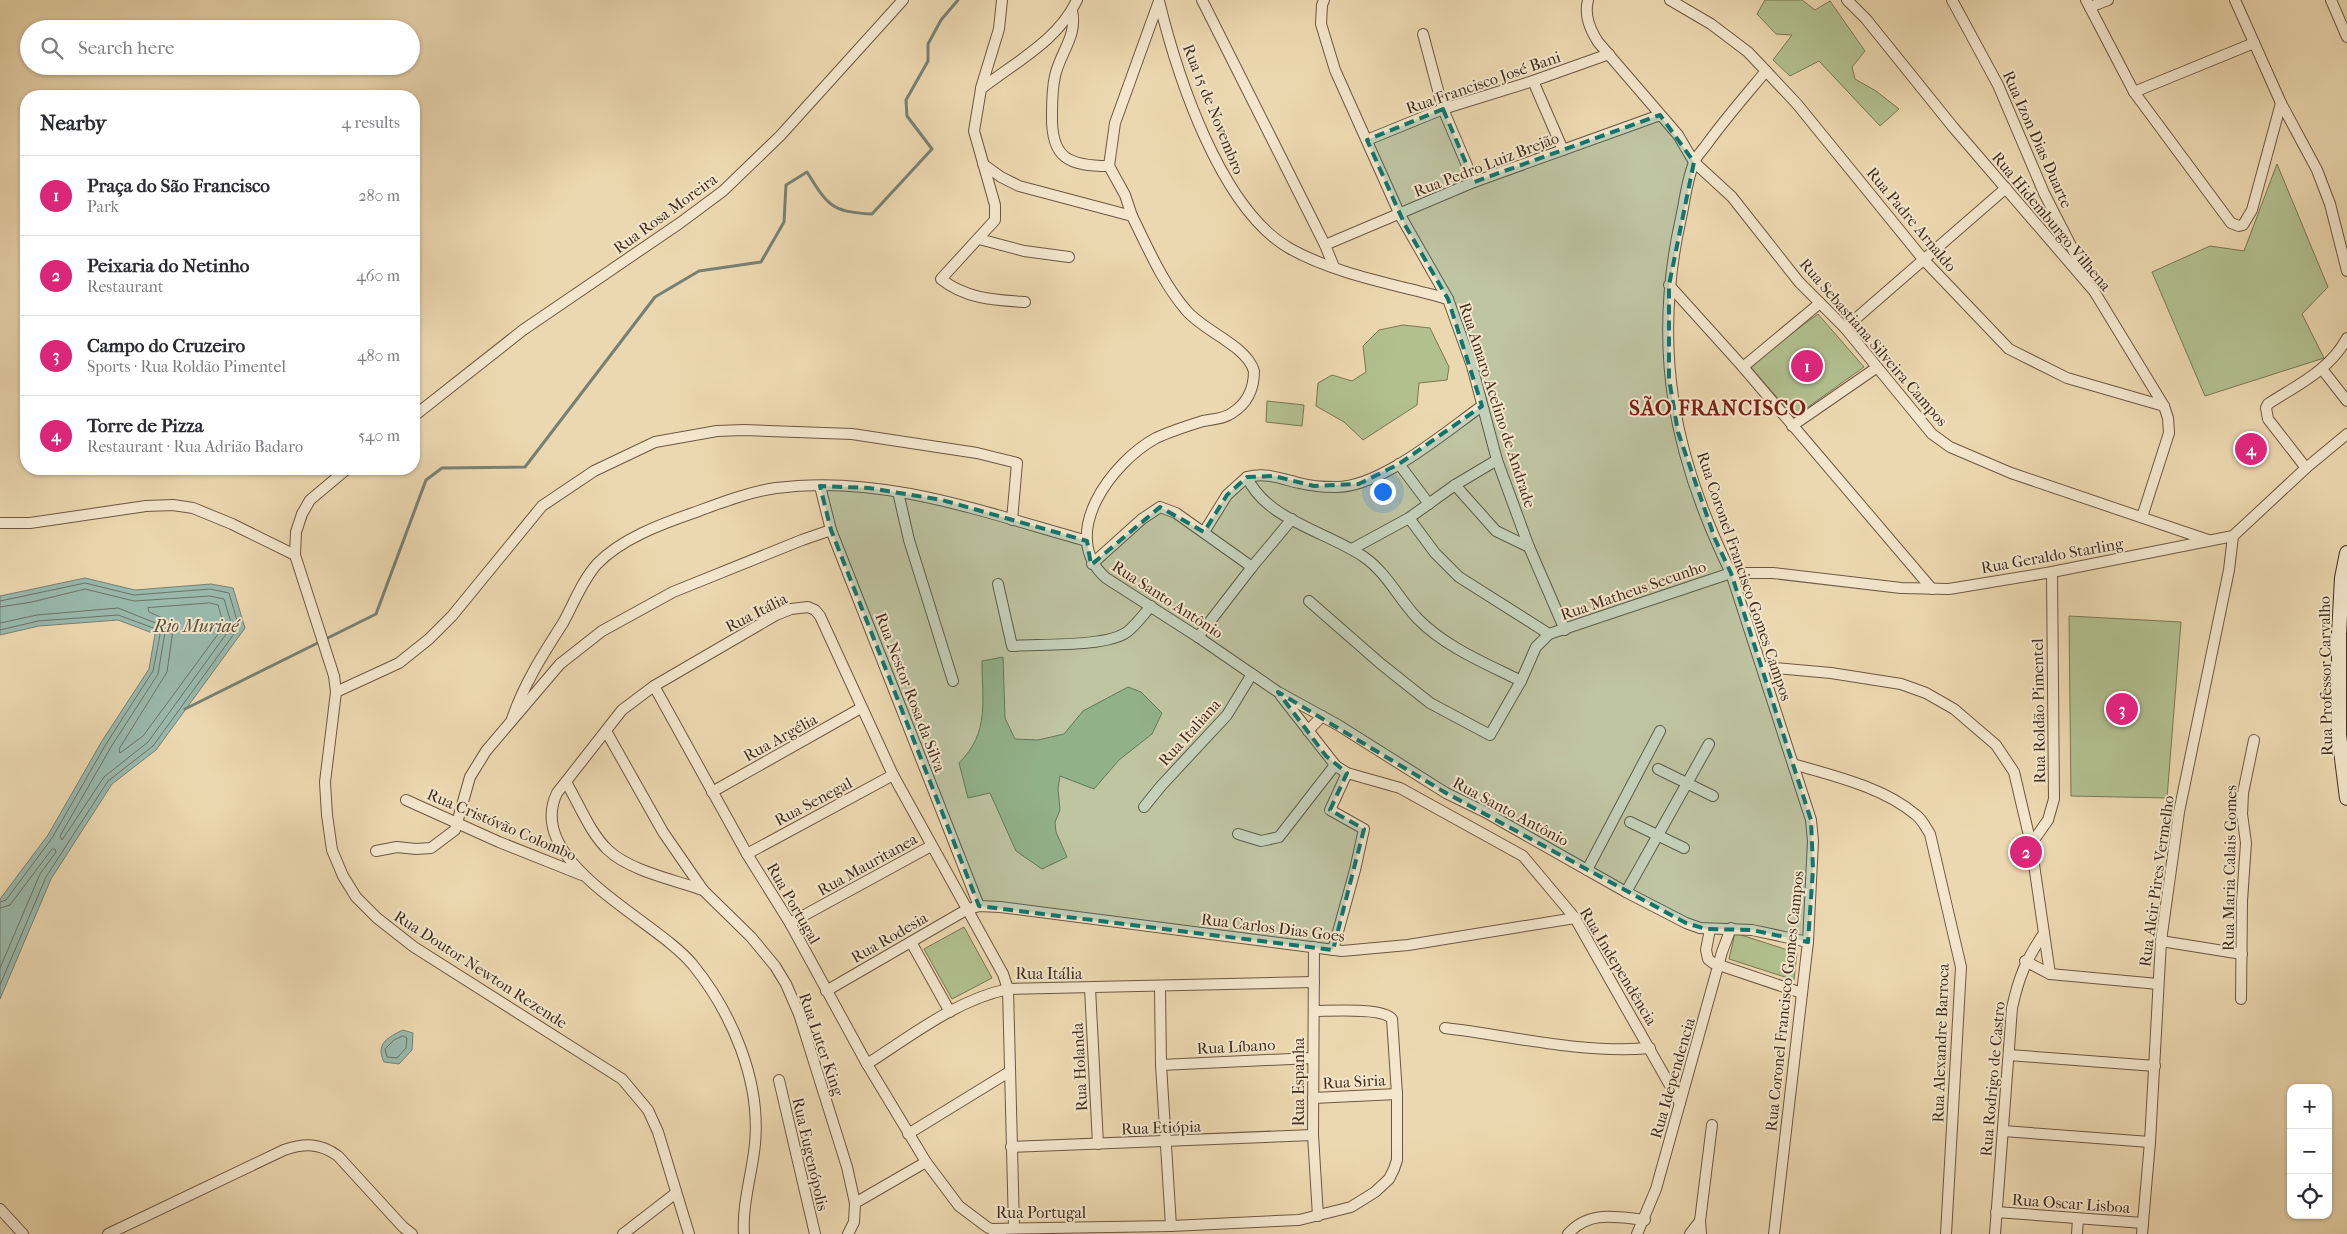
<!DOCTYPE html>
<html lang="en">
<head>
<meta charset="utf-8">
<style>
  :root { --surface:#fff; --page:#f2f2f3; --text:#2b2b33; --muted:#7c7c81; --line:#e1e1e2; --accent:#db2777 }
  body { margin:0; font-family:"IM FELL French Canon",serif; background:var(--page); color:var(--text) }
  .controls { position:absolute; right:15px; bottom:15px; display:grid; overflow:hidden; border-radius:10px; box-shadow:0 1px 4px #0004 }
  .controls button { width:45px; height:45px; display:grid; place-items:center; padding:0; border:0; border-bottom:1px solid var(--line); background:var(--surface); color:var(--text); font:25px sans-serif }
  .you { position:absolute; left:1382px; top:491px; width:18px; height:18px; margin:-12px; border:4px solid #fff; border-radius:50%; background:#1a73e8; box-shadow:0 0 0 8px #1a73e833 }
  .badge { display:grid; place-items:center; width:32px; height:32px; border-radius:50%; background:var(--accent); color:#fff; font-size:16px; font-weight:700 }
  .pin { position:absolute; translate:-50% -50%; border:2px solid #fff; box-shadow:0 1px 5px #0006 }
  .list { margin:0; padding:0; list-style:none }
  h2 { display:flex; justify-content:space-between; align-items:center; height:65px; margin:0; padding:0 20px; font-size:21px }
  h2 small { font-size:16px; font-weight:400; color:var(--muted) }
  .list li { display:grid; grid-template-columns:32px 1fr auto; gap:15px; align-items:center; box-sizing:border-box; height:80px; padding:0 20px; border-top:1px solid var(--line) }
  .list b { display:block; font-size:19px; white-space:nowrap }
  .list p { margin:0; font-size:16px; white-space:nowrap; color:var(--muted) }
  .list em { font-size:16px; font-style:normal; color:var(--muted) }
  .icon { flex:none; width:28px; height:28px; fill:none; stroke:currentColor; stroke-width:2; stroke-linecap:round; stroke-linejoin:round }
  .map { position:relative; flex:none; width:2347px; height:1234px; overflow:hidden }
  .search { position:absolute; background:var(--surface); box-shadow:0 1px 4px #0004; left:20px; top:20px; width:400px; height:55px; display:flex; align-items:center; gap:12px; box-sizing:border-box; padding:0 18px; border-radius:28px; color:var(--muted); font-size:19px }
  .panel { position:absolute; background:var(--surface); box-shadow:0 1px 4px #0004; left:20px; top:90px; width:400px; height:385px; border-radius:20px }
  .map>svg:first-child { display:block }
  .green { fill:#b2c090; stroke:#7a7656 }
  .water { fill:#99b9ad; stroke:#778173 }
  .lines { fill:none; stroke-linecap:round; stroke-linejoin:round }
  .shore { stroke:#6e7265; stroke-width:1 }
  .stream { stroke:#778173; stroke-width:3 }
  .street-casing { stroke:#6d5742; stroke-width:12 }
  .secondary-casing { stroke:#432c1d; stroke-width:16 }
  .street { stroke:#f3e6cc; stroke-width:10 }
  .secondary { stroke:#f3e6cc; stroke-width:14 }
  .marked { fill:#0f766e; fill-opacity:0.2; stroke:#0f766e; stroke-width:4; stroke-dasharray:10 6; stroke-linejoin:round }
  .labels { text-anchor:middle; stroke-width:4; stroke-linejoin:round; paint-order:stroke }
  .street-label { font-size:16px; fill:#432c1d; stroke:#f3e6cc }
  .water-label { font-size:18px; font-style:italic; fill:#584f41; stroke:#f3e6cc }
  .district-label { font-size:21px; font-weight:bold; letter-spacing:1px; fill:#7a1f14; stroke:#f3e6cc }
</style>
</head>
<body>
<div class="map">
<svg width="2347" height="1234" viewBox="0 0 2347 1234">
  <rect width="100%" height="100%" fill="#ecd8b0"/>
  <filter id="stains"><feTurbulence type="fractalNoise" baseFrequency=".004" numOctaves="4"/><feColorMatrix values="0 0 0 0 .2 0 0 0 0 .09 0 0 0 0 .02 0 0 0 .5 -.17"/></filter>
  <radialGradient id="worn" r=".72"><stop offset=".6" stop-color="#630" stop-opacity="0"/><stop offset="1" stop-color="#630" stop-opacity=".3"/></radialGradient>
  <g class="green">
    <polygon points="1765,0 1802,0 1815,10 1830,1 1865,51 1852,67 1855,79 1876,91 1899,109 1880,126 1819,61 1790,76 1773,60 1792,35 1776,34 1757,14"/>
    <polygon points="2277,164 2328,287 2302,314 2324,358 2205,396 2152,272 2210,246 2244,251"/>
    <polygon points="1818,314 1864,367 1794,417 1749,365"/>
    <polygon points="1403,325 1430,328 1449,367 1447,380 1419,383 1417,405 1363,440 1344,422 1316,406 1318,383 1332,375 1352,381 1366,372 1363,346 1379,330"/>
    <polygon points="1267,401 1304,405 1302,426 1266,422"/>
    <polygon points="2069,616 2181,622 2167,798 2071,796"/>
    <path d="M 1003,657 L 1005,718 L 1015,739 L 1038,740 L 1064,734 L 1083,711 L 1128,687 L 1141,692 L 1162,713 L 1152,734 L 1119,760 L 1094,789 L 1060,776 L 1058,789 L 1060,810 L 1055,822 L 1056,832 L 1067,857 L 1042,869 L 1016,851 L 990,793 L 968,798 L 959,763 C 990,732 982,701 982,661 Z"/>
    <polygon points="964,927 992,978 952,999 924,949"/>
    <polygon points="1735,933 1797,953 1794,980 1729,959"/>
  </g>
  <g class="water">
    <polygon points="85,578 135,590 211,584 233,588 245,628 156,750 112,784 51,879 0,999 0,899 48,835 102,741 149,669 155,634 118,620 39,626 0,635 0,596"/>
    <path d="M 403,1030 L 413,1033 L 412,1050 L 399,1064 L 384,1062 C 375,1044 388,1037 403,1030 Z"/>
  </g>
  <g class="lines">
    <g class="shore">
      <polyline points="0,601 85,583 134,595 210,589 229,593 239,627 153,746 108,781 46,877 0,985"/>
      <polygon points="210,603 218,605 224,626 143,736 120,753 119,749 167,672 173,630 165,619 149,612 148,608"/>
      <polyline points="0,607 32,602 85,589 134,601 210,596 224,599 232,626 148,742 104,777 62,840 60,836 111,747 158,674 165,632 158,624 118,608 37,615 0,623"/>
      <polyline points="0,630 38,621 118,615 156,629 160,635 153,671 106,744 52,838 6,900 0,902"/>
      <polyline points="0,908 10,905 52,849 55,849 56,852 40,874 0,968"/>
      <polygon points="403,1036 407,1038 406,1048 397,1058 387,1057 385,1049 394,1040"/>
    </g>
    <path class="stream" d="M 185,709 L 376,614 L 426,480 L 442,468 L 525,467 L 655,297 L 699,271 L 761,262 L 784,222 L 786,185 L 807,172 C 828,206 832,212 872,214 L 932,149 L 907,116 L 906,100 L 928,61 L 928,44 L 941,20 L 958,0"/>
    <defs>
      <g id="street">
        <polyline points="1202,0 1325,245 1334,267"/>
        <polyline points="1324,0 1322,5 1321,24 1335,70 1400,215 1448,299 1472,366 1497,460 1529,547 1565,630"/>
        <path d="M 1588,0 C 1584,16 1590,29 1598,42 L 1678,135 L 1694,162 L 1732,197 L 1799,282 L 1845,328 L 1932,434 L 1950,447 L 2011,473 L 2208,540"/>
        <polyline points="1670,0 1711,24 1748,52 1766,71 1797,104 1923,259 2009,349 2067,378 2164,406"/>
        <polyline points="1847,0 1866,19 1953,127 2094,291 2164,406 2168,418 2169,433 2142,517"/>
        <polyline points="1952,0 1998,85 2044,193 2088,279"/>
        <polyline points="2086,0 2134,92 2231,223 2239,226 2243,225 2252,210 2281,103"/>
        <polyline points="2235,0 2281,103 2317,170 2330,204 2347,271"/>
        <polyline points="2331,0 2347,37"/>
        <path d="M 1159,1 C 1177,75 1220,208 1289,248 C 1334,274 1398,285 1448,299"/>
        <polyline points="2090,7 2108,0"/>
        <path d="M 1072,11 C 1078,35 1060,53 1055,76 C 1052,89 1052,102 1052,115 C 1051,158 1068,166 1109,166"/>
        <polyline points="1423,34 1443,109 1474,182"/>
        <path d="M 1766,71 C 1746,95 1725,119 1707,144 C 1703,150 1696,156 1694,163 C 1687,179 1685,200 1681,218 C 1652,347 1673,455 1731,573 L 1811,820 L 1813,841 L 1808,942 L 1774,1234"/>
        <polyline points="1533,81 1563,150"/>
        <polyline points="981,88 999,29 1002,0"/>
        <polyline points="2134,92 2254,43"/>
        <polyline points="1367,140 1443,109 1533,81 1609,54"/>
        <path d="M 983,164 L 1001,177 L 1019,186 L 1132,216 C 1148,248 1162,282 1186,310 C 1203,331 1246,345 1254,371 C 1254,388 1248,403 1232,413 C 1224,419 1213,419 1203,421 C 1187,426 1171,431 1156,438 C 1112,462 1057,535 1106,578 L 1198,637 L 1278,692 L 1338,725 L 1446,793 L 1485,812 L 1626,892 L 1686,923 L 1700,928 L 1752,930 L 1808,942"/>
        <polyline points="1132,216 1125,195 1109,166 1115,123 1159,1"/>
        <polyline points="979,239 1024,251 1069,257"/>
        <polyline points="1325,245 1474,182 1660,115"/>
        <polyline points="1669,285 1743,367 1932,589"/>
        <path d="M 1025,302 C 995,300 966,299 941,279 L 995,220 L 995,205 L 974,131 L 981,89 C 1015,62 1058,41 1077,0"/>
        <polyline points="1845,328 2006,188"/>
        <polyline points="1743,367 1820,303"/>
        <polyline points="2322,369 2347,401"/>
        <polyline points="414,416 523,330 680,223 723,191 780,136 903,0"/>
        <polyline points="1792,426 1876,368"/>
        <polyline points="1399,464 1429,504"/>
        <path d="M 2306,468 L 2268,419 L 2266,408 L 2268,404 C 2297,385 2330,370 2347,338"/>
        <polyline points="347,469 310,500 302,514 296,532 295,555 334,676 336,692 325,782 327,815 332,850 343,876 356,897 377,918 414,947 622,1079 648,1110 658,1132 689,1234"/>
        <path d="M 1247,477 C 1266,520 1328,532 1364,557 C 1386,572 1399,599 1417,618 C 1445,647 1485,663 1521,681"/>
        <polyline points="1455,485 1496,531 1529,547"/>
        <polyline points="820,486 831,530 979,906"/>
        <polyline points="898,492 909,540 953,681"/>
        <polyline points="1409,518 1435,553 1459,577 1549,634 1731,573 1773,573 1901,588 1949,589 2052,572 2233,536 2306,468 2347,434"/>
        <polyline points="0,523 30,523 146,506 173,505 193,508 232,524 295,555"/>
        <path d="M 1204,532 L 1227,495 L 1247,477 C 1266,472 1282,479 1299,483 C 1311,486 1322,487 1334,487 C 1379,489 1445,432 1482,406"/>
        <polyline points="1352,549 1409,518 1455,485 1497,460"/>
        <polyline points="1092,564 1142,519 1160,507 1176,513 1252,567"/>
        <path d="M 998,584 L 1012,646 C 1040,644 1107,647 1127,632 C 1136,625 1143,615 1151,606"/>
        <polyline points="1309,601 1381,664 1430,703 1490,735 1521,681 1536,647 1549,634"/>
        <polyline points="1198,637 1252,567 1292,519"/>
        <polyline points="1763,667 1831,673 1901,684 1926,693 1954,709 1996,745 2014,772 2031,844 2050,974"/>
        <polyline points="654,686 747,854 790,923 867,1064 926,1162 959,1206 987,1227 1001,1234"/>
        <polyline points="336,692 399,663 429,639 452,616 542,506 594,471 655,442 717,431 744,430 852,434 977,453 1017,463 1012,520"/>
        <polyline points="1281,696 1336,766 1347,773 1400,788 1523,856 1575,918 1680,1103"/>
        <path d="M 512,719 C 524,684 543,654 563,623 C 574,603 582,581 597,564 C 621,539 661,524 693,513 C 720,503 748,492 776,488 C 883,474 986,513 1087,541"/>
        <polyline points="606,731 663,832 703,890 751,937 775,966 786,984 799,1014 847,1167 855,1203 854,1222 848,1234"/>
        <polyline points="1308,731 1322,716"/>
        <path d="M 1793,764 C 1834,776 1883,787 1916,815 C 1922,819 1926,828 1930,834 L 1961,967 L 1946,1234"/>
        <polyline points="1658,769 1713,796"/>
        <path d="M 566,782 C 579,804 590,833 608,850 C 630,871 675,880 703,890"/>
        <polyline points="712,792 861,708"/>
        <polyline points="406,800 499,842 582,875"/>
        <polyline points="1144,807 1161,786 1227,715 1252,674"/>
        <polyline points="1630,822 1684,848"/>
        <polyline points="1238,834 1261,841 1279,837 1335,765"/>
        <polyline points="2031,844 2048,820 2054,799 2052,572"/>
        <polyline points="376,851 397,847 416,849 431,848 455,830 470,777 486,751 560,664 602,631 673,592 802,540 831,530"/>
        <polyline points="747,854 893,775"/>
        <polyline points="1587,870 1660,731"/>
        <polyline points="1626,892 1709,744"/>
        <polyline points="790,923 931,846"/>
        <polyline points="1710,929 1706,950 1708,959 1713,963 1802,993"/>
        <polyline points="2161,941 2242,954"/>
        <polyline points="911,942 950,1012"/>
        <polyline points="1314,947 1313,1135 1318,1216"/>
        <polyline points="1333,950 1355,870 1364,829 1330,810 1347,773"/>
        <polyline points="2025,961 2050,974 2158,984"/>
        <polyline points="1160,987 1161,1065 1171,1226"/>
        <polyline points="1090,988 1098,1144"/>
        <polyline points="826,991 966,910 979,906 1000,907 1342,951 1408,945 1575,918"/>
        <polyline points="2241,999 2242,901 2246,843 2242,814 2243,793 2254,740"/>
        <path d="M 1445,1028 C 1513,1036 1581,1054 1650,1048"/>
        <polyline points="2009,1055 2155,1066"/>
        <path d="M 867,1064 C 911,1036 956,1000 1008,989 L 1014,1227"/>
        <polyline points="1161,1065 1312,1058"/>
        <polyline points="779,1080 815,1234"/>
        <polyline points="1313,1098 1397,1094"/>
        <polyline points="2003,1131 2150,1142"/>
        <polyline points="908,1134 1009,1072"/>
        <polyline points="1011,1147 1313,1135"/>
        <polyline points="855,1203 926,1162"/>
        <polyline points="0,1209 23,1234"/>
        <polyline points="1996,1212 2143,1223"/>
        <path d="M 992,1229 L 1171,1226 L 1299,1220 L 1351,1207 L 1375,1192 L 1389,1179 L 1394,1169 L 1397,1160 L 1397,1094 L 1392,1019 C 1383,1007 1330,1011 1314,1011"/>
        <path d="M 108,1234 L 284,1150 C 305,1143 320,1143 338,1156 L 403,1227 L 412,1234"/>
        <polyline points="623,1234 676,1193"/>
        <path d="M 744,1234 C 742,1204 752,1174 755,1144 C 761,1081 732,1013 693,965 C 657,920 523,863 557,793 L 622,710 L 654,686 L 776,615 L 791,609 L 808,607 L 815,610 L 820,616 L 893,775 L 1003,974 L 1008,989 L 1314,982"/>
        <path d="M 1568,1234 C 1589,1210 1616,1217 1645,1220"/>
        <polyline points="1637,1234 1656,1189 1722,952 1731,928"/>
        <polyline points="1690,1234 1700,1221"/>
        <polyline points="1701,1234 1700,1221 1712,1125"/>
        <path d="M 1995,1234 L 2012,1008 C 2019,976 2026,960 2044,933"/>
        <polyline points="2077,1234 2078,1219"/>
        <polyline points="2142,1234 2150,1142 2161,941 2179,812 2229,570 2233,536"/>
      </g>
      <polyline id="secondary" points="2347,553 2342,578 2339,634 2339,735 2347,798"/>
    </defs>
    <use href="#street" class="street-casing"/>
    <use href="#secondary" class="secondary-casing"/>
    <use href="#street" class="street"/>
    <use href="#secondary" class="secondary"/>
  </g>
  <path class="marked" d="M 1443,109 L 1474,182 L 1660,115 L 1694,162 L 1669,285 L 1669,379 L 1678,432 L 1715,539 L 1731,573 L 1811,820 L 1813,869 L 1808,942 L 1752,930 L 1706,929 L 1686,923 L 1446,793 L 1278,692 L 1326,756 L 1347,773 L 1330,810 L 1364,829 L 1333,950 L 979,906 L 831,530 L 820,486 L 869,488 L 942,500 L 1087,541 L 1091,565 L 1160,507 L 1204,532 L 1227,495 L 1247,477 L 1274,476 L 1314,486 L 1359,484 L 1399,464 L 1482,406 L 1448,299 L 1405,225 L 1367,140 Z"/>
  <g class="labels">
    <g class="street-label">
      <text transform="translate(1483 82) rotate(-19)" y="6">Rua Francisco José Bani</text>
      <text transform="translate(1214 109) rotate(68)" y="6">Rua 15 de Novembro</text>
      <text transform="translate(2038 139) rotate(66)" y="6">Rua Izon Dias Duarte</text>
      <text transform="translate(1486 164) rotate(-21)" y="6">Rua Pedro Luiz Brejão</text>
      <text transform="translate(665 213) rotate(-36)" y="6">Rua Rosa Moreira</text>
      <text transform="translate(1912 219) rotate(50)" y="6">Rua Padre Arnaldo</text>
      <text transform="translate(2052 221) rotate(50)" y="6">Rua Hidemburgo Vilhena</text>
      <text transform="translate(1874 342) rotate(49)" y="6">Rua Sebastiana Silveira Campos</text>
      <text transform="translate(1498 405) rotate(72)" y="6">Rua Amaro Acelino de Andrade</text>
      <text transform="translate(2052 555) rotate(-10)" y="6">Rua Geraldo Starling</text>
      <text transform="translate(1745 576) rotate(71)" y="6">Rua Coronel Francisco Gomes Campos</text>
      <text transform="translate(1633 590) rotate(-19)" y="6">Rua Matheus Secunho</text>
      <text transform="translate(1168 599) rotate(33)" y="6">Rua Santo Antônio</text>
      <text transform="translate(756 612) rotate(-27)" y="6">Rua Itália</text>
      <text transform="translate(2325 676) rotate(-91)" y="6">Rua Professor Carvalho</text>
      <text transform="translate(911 692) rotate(69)" y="6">Rua Nestor Rosa da Silva</text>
      <text transform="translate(2038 711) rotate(-91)" y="6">Rua Roldão Pimentel</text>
      <text transform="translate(1189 732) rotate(-48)" y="6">Rua Italiana</text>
      <text transform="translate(780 737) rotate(-29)" y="6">Rua Argélia</text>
      <text transform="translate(813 801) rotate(-28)" y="6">Rua Senegal</text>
      <text transform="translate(1511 811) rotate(28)" y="6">Rua Santo Antônio</text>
      <text transform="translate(502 824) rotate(23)" y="6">Rua Cristóvão Colombo</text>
      <text transform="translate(867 864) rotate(-29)" y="6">Rua Mauritanea</text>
      <text transform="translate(2229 868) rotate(-89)" y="6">Rua Maria Calais Gomes</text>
      <text transform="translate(2156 881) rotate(-82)" y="6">Rua Alcir Pires Vermelho</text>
      <text transform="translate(794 903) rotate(60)" y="6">Rua Portugal</text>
      <text transform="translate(1273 927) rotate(7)" y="6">Rua Carlos Dias Goes</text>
      <text transform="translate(889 937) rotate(-30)" y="6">Rua Rodesia</text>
      <text transform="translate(1619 966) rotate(59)" y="6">Rua Independência</text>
      <text transform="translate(481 969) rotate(33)" y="6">Rua Doutor Newton Rezende</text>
      <text x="1049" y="979">Rua Itália</text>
      <text transform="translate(1784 1001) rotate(-84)" y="6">Rua Coronel Francisco Gomes Campos</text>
      <text transform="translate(1940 1043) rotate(-88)" y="6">Rua Alexandre Barroca</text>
      <text transform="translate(822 1044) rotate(71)" y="6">Rua Luter King</text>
      <text transform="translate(1236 1046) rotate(-3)" y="6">Rua Líbano</text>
      <text transform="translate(1079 1067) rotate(-93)" y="6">Rua Holanda</text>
      <text transform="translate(1672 1078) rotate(-74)" y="6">Rua Idependencia</text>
      <text transform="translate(1992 1079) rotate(-85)" y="6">Rua Rodrigo de Castro</text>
      <text transform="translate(1354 1081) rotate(-3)" y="6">Rua Siria</text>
      <text transform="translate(1298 1082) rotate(-90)" y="6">Rua Espanha</text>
      <text transform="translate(1161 1127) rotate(-2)" y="6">Rua Etiópia</text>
      <text transform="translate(811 1154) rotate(77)" y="6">Rua Eugenópolis</text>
      <text transform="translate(2071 1203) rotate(4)" y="6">Rua Oscar Lisboa</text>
      <text x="1041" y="1218">Rua Portugal</text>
    </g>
    <g class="water-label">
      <text x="196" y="632">Rio Muriaé</text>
    </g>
    <g class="district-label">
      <text x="1718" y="415">SÃO FRANCISCO</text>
    </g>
  </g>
  <rect width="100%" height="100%" filter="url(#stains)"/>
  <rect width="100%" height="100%" fill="url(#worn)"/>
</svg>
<div class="controls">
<button>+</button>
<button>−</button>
<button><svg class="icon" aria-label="locate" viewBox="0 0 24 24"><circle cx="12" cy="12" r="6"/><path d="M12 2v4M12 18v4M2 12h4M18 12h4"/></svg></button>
</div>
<div class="you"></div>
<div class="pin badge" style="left:1807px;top:366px">1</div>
<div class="pin badge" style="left:2026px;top:852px">2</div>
<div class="pin badge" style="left:2122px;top:709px">3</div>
<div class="pin badge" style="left:2251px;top:449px">4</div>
<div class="search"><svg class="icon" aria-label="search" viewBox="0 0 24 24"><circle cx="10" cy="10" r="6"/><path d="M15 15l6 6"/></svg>Search here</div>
<section class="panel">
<h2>Nearby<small>4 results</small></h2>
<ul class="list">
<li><span class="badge">1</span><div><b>Praça do São Francisco</b><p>Park</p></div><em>280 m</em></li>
<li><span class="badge">2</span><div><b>Peixaria do Netinho</b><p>Restaurant</p></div><em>460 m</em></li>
<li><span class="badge">3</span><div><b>Campo do Cruzeiro</b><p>Sports · Rua Roldão Pimentel</p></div><em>480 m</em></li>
<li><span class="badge">4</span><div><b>Torre de Pizza</b><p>Restaurant · Rua Adrião Badaro</p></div><em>540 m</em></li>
</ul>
</section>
</div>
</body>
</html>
